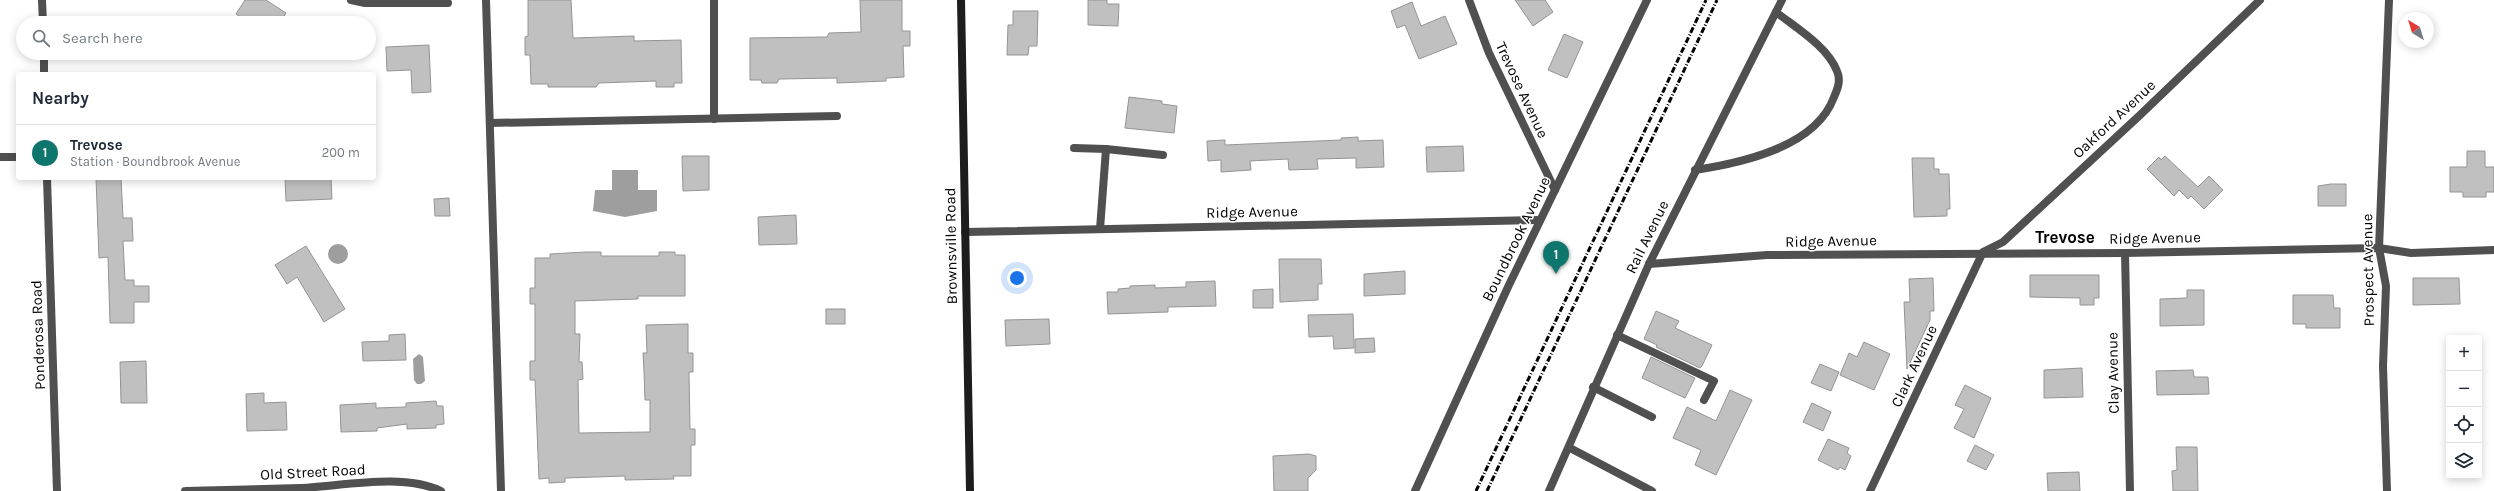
<!DOCTYPE html>
<html lang="en">
<head>
<meta charset="utf-8">
<style>
  :root { --surface:#fff; --page:#f6f6f7; --text:#1f2937; --muted:#747a83; --line:#e0e1e3; --accent:#0f766e }
  body { margin:0; font-family:Karla,sans-serif; background:var(--page); color:var(--text) }
  .controls { position:absolute; right:12px; bottom:12px; display:grid; overflow:hidden; border-radius:4px; box-shadow:0 2px 10px #0003 }
  .controls button { width:36px; height:36px; display:grid; place-items:center; padding:0; border:0; border-bottom:1px solid var(--line); background:var(--surface); color:var(--text); font:20px sans-serif }
  .compass { position:absolute; left:2398px; top:12px; width:36px; height:36px; border-radius:50%; background:var(--surface); box-shadow:0 2px 10px #0003; rotate:322deg }
  .you { position:absolute; left:1017px; top:278px; width:14px; height:14px; margin:-10px; border:3px solid #fff; border-radius:50%; background:#1a73e8; box-shadow:0 0 0 6px #1a73e833 }
  .badge { display:grid; place-items:center; width:26px; height:26px; border-radius:50%; background:var(--accent); color:#fff; font-size:13px; font-weight:700 }
  .pin { position:absolute; translate:-50% -33px; filter:drop-shadow(0 1px 2px #0008) }
  .pin::after { content:''; position:absolute; top:21px; width:14px; height:12px; background:inherit; clip-path:polygon(0 0,100% 0,50% 100%) }
  .list { margin:0; padding:0; list-style:none }
  h2 { display:flex; justify-content:space-between; align-items:center; height:52px; margin:0; padding:0 16px; font-size:17px }
  h2 small { font-size:13px; font-weight:400; color:var(--muted) }
  .list li { display:grid; grid-template-columns:26px 1fr auto; gap:12px; align-items:center; box-sizing:border-box; height:56px; padding:0 16px; border-top:1px solid var(--line) }
  .list b { display:block; font-size:15px; white-space:nowrap }
  .list p { margin:0; font-size:13px; white-space:nowrap; color:var(--muted) }
  .list em { font-size:13px; font-style:normal; color:var(--muted) }
  .icon { flex:none; width:22px; height:22px; fill:none; stroke:currentColor; stroke-width:2; stroke-linecap:round; stroke-linejoin:round }
  .map { position:relative; flex:none; width:2494px; height:491px; overflow:hidden }
  .search { position:absolute; background:var(--surface); box-shadow:0 2px 10px #0003; left:16px; top:16px; width:360px; height:44px; display:flex; align-items:center; gap:10px; box-sizing:border-box; padding:0 14px; border-radius:22px; color:var(--muted); font-size:15px }
  .panel { position:absolute; background:var(--surface); box-shadow:0 2px 10px #0003; left:16px; top:72px; width:360px; height:108px; border-radius:4px }
  .map>svg:first-child { display:block }
  .water { fill:#9e9e9e }
  .building { fill:#c0c0c0; stroke:#949494 }
  .lines { fill:none; stroke-linecap:round; stroke-linejoin:round }
  .lane { stroke:#505050; stroke-width:8 }
  .street { stroke:#505050; stroke-width:8 }
  .secondary { stroke:#1d1d1d; stroke-width:8 }
  .rail { stroke:#000; stroke-width:3; stroke-dasharray:6 2 1 2; stroke-linecap:butt }
  .labels { text-anchor:middle; stroke-width:3; stroke-linejoin:round; paint-order:stroke }
  .street-label { font-size:15px; fill:#000; stroke:#fff }
  .quarter-label { font-size:17px; font-weight:bold; fill:#000; stroke:#fff }
</style>
</head>
<body>
<div class="map">
<svg width="2494" height="491" viewBox="0 0 2494 491">
  <rect width="100%" height="100%" fill="#fff"/>
  <g class="water">
    <polygon points="612,170 638,170 638,190 657,190 657,211 625,217 593,211 595,190 612,190"/>
    <circle cx="338" cy="254" r="10"/>
    <polygon points="419,354 423,357 425,381 421,384 417,384 414,380 413,359"/>
  </g>
  <g class="building">
    <polygon points="245,0 266,0 286,13 280,23 250,23 236,14"/>
    <polygon points="528,0 571,0 573,38 634,36 634,41 681,40 682,83 674,83 674,87 656,87 656,81 599,83 596,87 548,87 548,84 531,84 530,55 525,55 525,37 528,36"/>
    <polygon points="860,0 902,0 902,31 910,31 910,46 903,46 904,77 886,78 886,81 837,83 837,78 779,79 777,83 762,83 761,80 750,80 750,38 827,37 829,33 861,32"/>
    <polygon points="1088,0 1107,0 1107,4 1119,4 1118,26 1088,25"/>
    <polygon points="1515,0 1545,0 1553,12 1533,26"/>
    <polygon points="1412,2 1421,26 1445,16 1457,44 1419,59 1405,25 1397,28 1391,11"/>
    <polygon points="1013,11 1038,11 1037,46 1029,46 1028,55 1007,55 1008,25 1013,25"/>
    <polygon points="1564,34 1583,42 1567,78 1548,70"/>
    <polygon points="429,45 431,92 412,93 411,70 387,71 386,47"/>
    <polygon points="1129,97 1162,101 1162,104 1177,106 1174,133 1125,128"/>
    <polygon points="1358,137 1358,141 1383,140 1384,167 1356,168 1356,158 1317,159 1318,169 1289,170 1288,159 1250,161 1251,170 1221,172 1221,160 1208,161 1207,141 1225,140 1225,145 1341,140 1341,138"/>
    <polygon points="1463,146 1464,171 1427,172 1426,147"/>
    <polygon points="2467,151 2485,151 2485,167 2494,167 2494,192 2486,192 2486,197 2463,197 2463,192 2450,192 2450,167 2467,167"/>
    <polygon points="682,156 709,156 709,190 683,191"/>
    <polygon points="2165,156 2198,187 2209,176 2223,190 2204,209 2191,196 2188,199 2179,190 2174,196 2147,169 2159,157 2161,160"/>
    <polygon points="1912,158 1934,158 1934,169 1939,169 1939,174 1949,174 1950,209 1947,209 1947,216 1914,217"/>
    <polygon points="96,178 121,178 123,218 132,218 133,241 123,241 125,280 134,280 134,286 149,286 149,302 134,302 134,323 110,323 108,257 99,258"/>
    <polygon points="285,178 331,179 332,199 286,201"/>
    <polygon points="2331,184 2346,184 2346,206 2318,206 2318,186"/>
    <polygon points="449,198 450,216 435,216 434,199"/>
    <polygon points="796,215 797,244 759,245 758,217"/>
    <polygon points="306,246 345,309 324,322 297,277 287,284 275,265"/>
    <polygon points="586,252 601,252 601,256 659,256 659,252 675,252 675,255 685,255 685,296 638,296 638,299 575,301 575,334 580,334 579,362 582,362 583,379 578,380 579,433 650,432 650,400 645,400 644,372 643,353 647,353 646,325 688,324 688,353 693,353 693,372 689,372 690,429 695,429 695,445 691,445 691,476 673,476 674,479 625,480 625,476 565,478 565,482 549,483 549,478 539,479 535,380 530,380 530,361 535,361 535,304 530,304 530,288 535,288 535,258 550,258 550,254"/>
    <polygon points="1279,259 1321,259 1322,284 1318,284 1318,300 1280,302"/>
    <polygon points="1405,271 1405,294 1364,296 1364,274"/>
    <polygon points="2030,275 2099,275 2099,298 2094,298 2094,305 2080,305 2080,298 2030,297"/>
    <polygon points="1933,278 1934,311 1930,311 1930,320 1907,369 1904,302 1910,302 1909,279"/>
    <polygon points="2413,278 2459,278 2460,304 2413,305"/>
    <polygon points="1215,281 1216,306 1168,307 1168,312 1108,314 1107,292 1118,292 1118,289 1130,288 1130,286 1155,285 1155,288 1186,287 1186,282"/>
    <polygon points="1273,289 1273,308 1253,308 1253,290"/>
    <polygon points="2187,290 2204,290 2204,325 2160,326 2160,299 2187,298"/>
    <polygon points="2293,295 2333,295 2334,308 2340,308 2340,328 2306,328 2306,324 2293,324"/>
    <rect x="826" y="309" width="19" height="15"/>
    <polygon points="1656,311 1679,321 1675,328 1712,345 1702,366 1700,368 1656,347 1657,345 1644,339"/>
    <polygon points="1353,314 1354,348 1334,349 1333,336 1309,337 1308,315"/>
    <polygon points="1049,319 1050,344 1006,346 1005,320"/>
    <polygon points="405,334 406,360 363,361 362,342 389,341 389,335"/>
    <polygon points="1374,338 1375,352 1355,353 1355,339"/>
    <polygon points="1864,342 1890,354 1874,390 1840,375 1849,353 1857,357"/>
    <polygon points="1651,357 1695,378 1685,398 1642,378"/>
    <polygon points="146,361 147,403 121,403 120,362"/>
    <polygon points="1820,364 1839,372 1831,391 1811,383"/>
    <polygon points="2082,368 2083,397 2044,398 2044,370"/>
    <polygon points="2193,370 2194,377 2208,377 2209,394 2157,395 2156,371"/>
    <polygon points="1965,385 1991,398 1974,438 1954,428 1964,409 1955,405"/>
    <polygon points="1730,390 1752,400 1716,475 1695,465 1701,450 1673,438 1687,407 1716,421"/>
    <polygon points="264,393 264,403 286,402 287,430 247,431 246,394"/>
    <polygon points="436,401 437,406 443,406 444,424 436,425 436,428 407,429 407,424 377,428 377,431 341,432 340,405 376,403 376,408 406,407 406,403"/>
    <polygon points="1812,403 1831,412 1823,431 1803,422"/>
    <polygon points="1828,439 1849,448 1847,453 1851,456 1845,470 1840,467 1838,470 1818,460"/>
    <polygon points="1975,445 1994,455 1986,470 1967,461"/>
    <polygon points="2176,447 2197,447 2198,491 2173,491 2172,471 2177,470"/>
    <polygon points="1309,454 1316,456 1316,470 1308,478 1308,491 1274,491 1273,456"/>
    <polygon points="2079,472 2080,491 2048,491 2047,473"/>
  </g>
  <g class="lines">
    <g class="lane">
      <polyline points="1074,148 1106,149"/>
      <path d="M 1695,170 C 1742,163 1816,147 1834,97 C 1838,88 1841,80 1837,71 C 1827,46 1796,28 1776,12"/>
      <polyline points="1100,229 1106,149 1163,155"/>
      <polyline points="1617,335 1714,381 1704,400"/>
      <polyline points="1593,387 1652,417"/>
    </g>
    <g class="street">
      <polyline points="42,0 43,23"/>
      <polyline points="351,0 365,3 448,3"/>
      <polyline points="486,0 501,491"/>
      <polyline points="714,0 714,119"/>
      <polyline points="1469,0 1489,53 1555,190"/>
      <polyline points="44,53 44,74"/>
      <polyline points="490,123 837,116"/>
      <polyline points="0,157 18,157"/>
      <polyline points="47,178 57,491"/>
      <polyline points="965,232 1540,220"/>
      <polyline points="2125,253 2130,491"/>
      <polyline points="1649,264 1767,255 2125,253 2379,248 2411,253 2494,250"/>
      <polyline points="1570,448 1652,491"/>
      <path d="M 185,491 C 224,490 263,489 301,488 C 343,486 403,473 441,491"/>
      <polyline points="1415,491 1508,287 1647,0"/>
      <polyline points="1549,491 1649,264 1782,0"/>
      <polyline points="1870,491 1983,252 2003,242 2139,116 2260,0"/>
      <polyline points="2387,491 2383,366 2386,286 2379,248 2389,0"/>
    </g>
    <polyline class="secondary" points="961,0 970,491"/>
    <g class="rail">
      <polyline points="1476,491 1706,0"/>
      <polyline points="1487,491 1717,0"/>
    </g>
  </g>
  <g class="labels">
    <g class="street-label">
      <text transform="translate(1522 90) rotate(65)" y="5">Trevose Avenue</text>
      <text transform="translate(2114 119) rotate(-43)" y="5">Oakford Avenue</text>
      <text transform="translate(1252 212) rotate(-1)" y="5">Ridge Avenue</text>
      <text transform="translate(1647 237) rotate(-64)" y="5">Rail Avenue</text>
      <text transform="translate(2155 238) rotate(-1)" y="5">Ridge Avenue</text>
      <text transform="translate(1516 239) rotate(-64)" y="5">Boundbrook Avenue</text>
      <text transform="translate(1831 241) rotate(-1)" y="5">Ridge Avenue</text>
      <text transform="translate(951 246) rotate(-91)" y="5">Brownsville Road</text>
      <text transform="translate(2368 270) rotate(-91)" y="5">Prospect Avenue</text>
      <text transform="translate(38 335) rotate(-92)" y="5">Ponderosa Road</text>
      <text transform="translate(1914 366) rotate(-65)" y="5">Clark Avenue</text>
      <text transform="translate(2113 373) rotate(-91)" y="5">Clay Avenue</text>
      <text transform="translate(313 472) rotate(-3)" y="5">Old Street Road</text>
    </g>
    <g class="quarter-label">
      <text x="2065" y="243">Trevose</text>
    </g>
  </g>
</svg>
<div class="controls">
<button>+</button>
<button>−</button>
<button><svg class="icon" aria-label="locate" viewBox="0 0 24 24"><circle cx="12" cy="12" r="6"/><path d="M12 2v4M12 18v4M2 12h4M18 12h4"/></svg></button>
<button><svg class="icon" aria-label="layers" viewBox="0 0 24 24"><path d="M12 4l9 5-9 5-9-5zM3 14l9 5 9-5"/></svg></button>
</div>
<svg class="compass" viewBox="-18 -18 36 36"><path d="M0-13l5 13h-10z" fill="#e53935"/><path d="M0 13l5-13h-10z" fill="#747a83"/></svg>
<div class="you"></div>
<div class="pin badge" style="left:1556px;top:274px">1</div>
<div class="search"><svg class="icon" aria-label="search" viewBox="0 0 24 24"><circle cx="10" cy="10" r="6"/><path d="M15 15l6 6"/></svg>Search here</div>
<section class="panel">
<h2>Nearby<small></small></h2>
<ul class="list">
<li><span class="badge">1</span><div><b>Trevose</b><p>Station · Boundbrook Avenue</p></div><em>200 m</em></li>
</ul>
</section>
</div>
</body>
</html>
